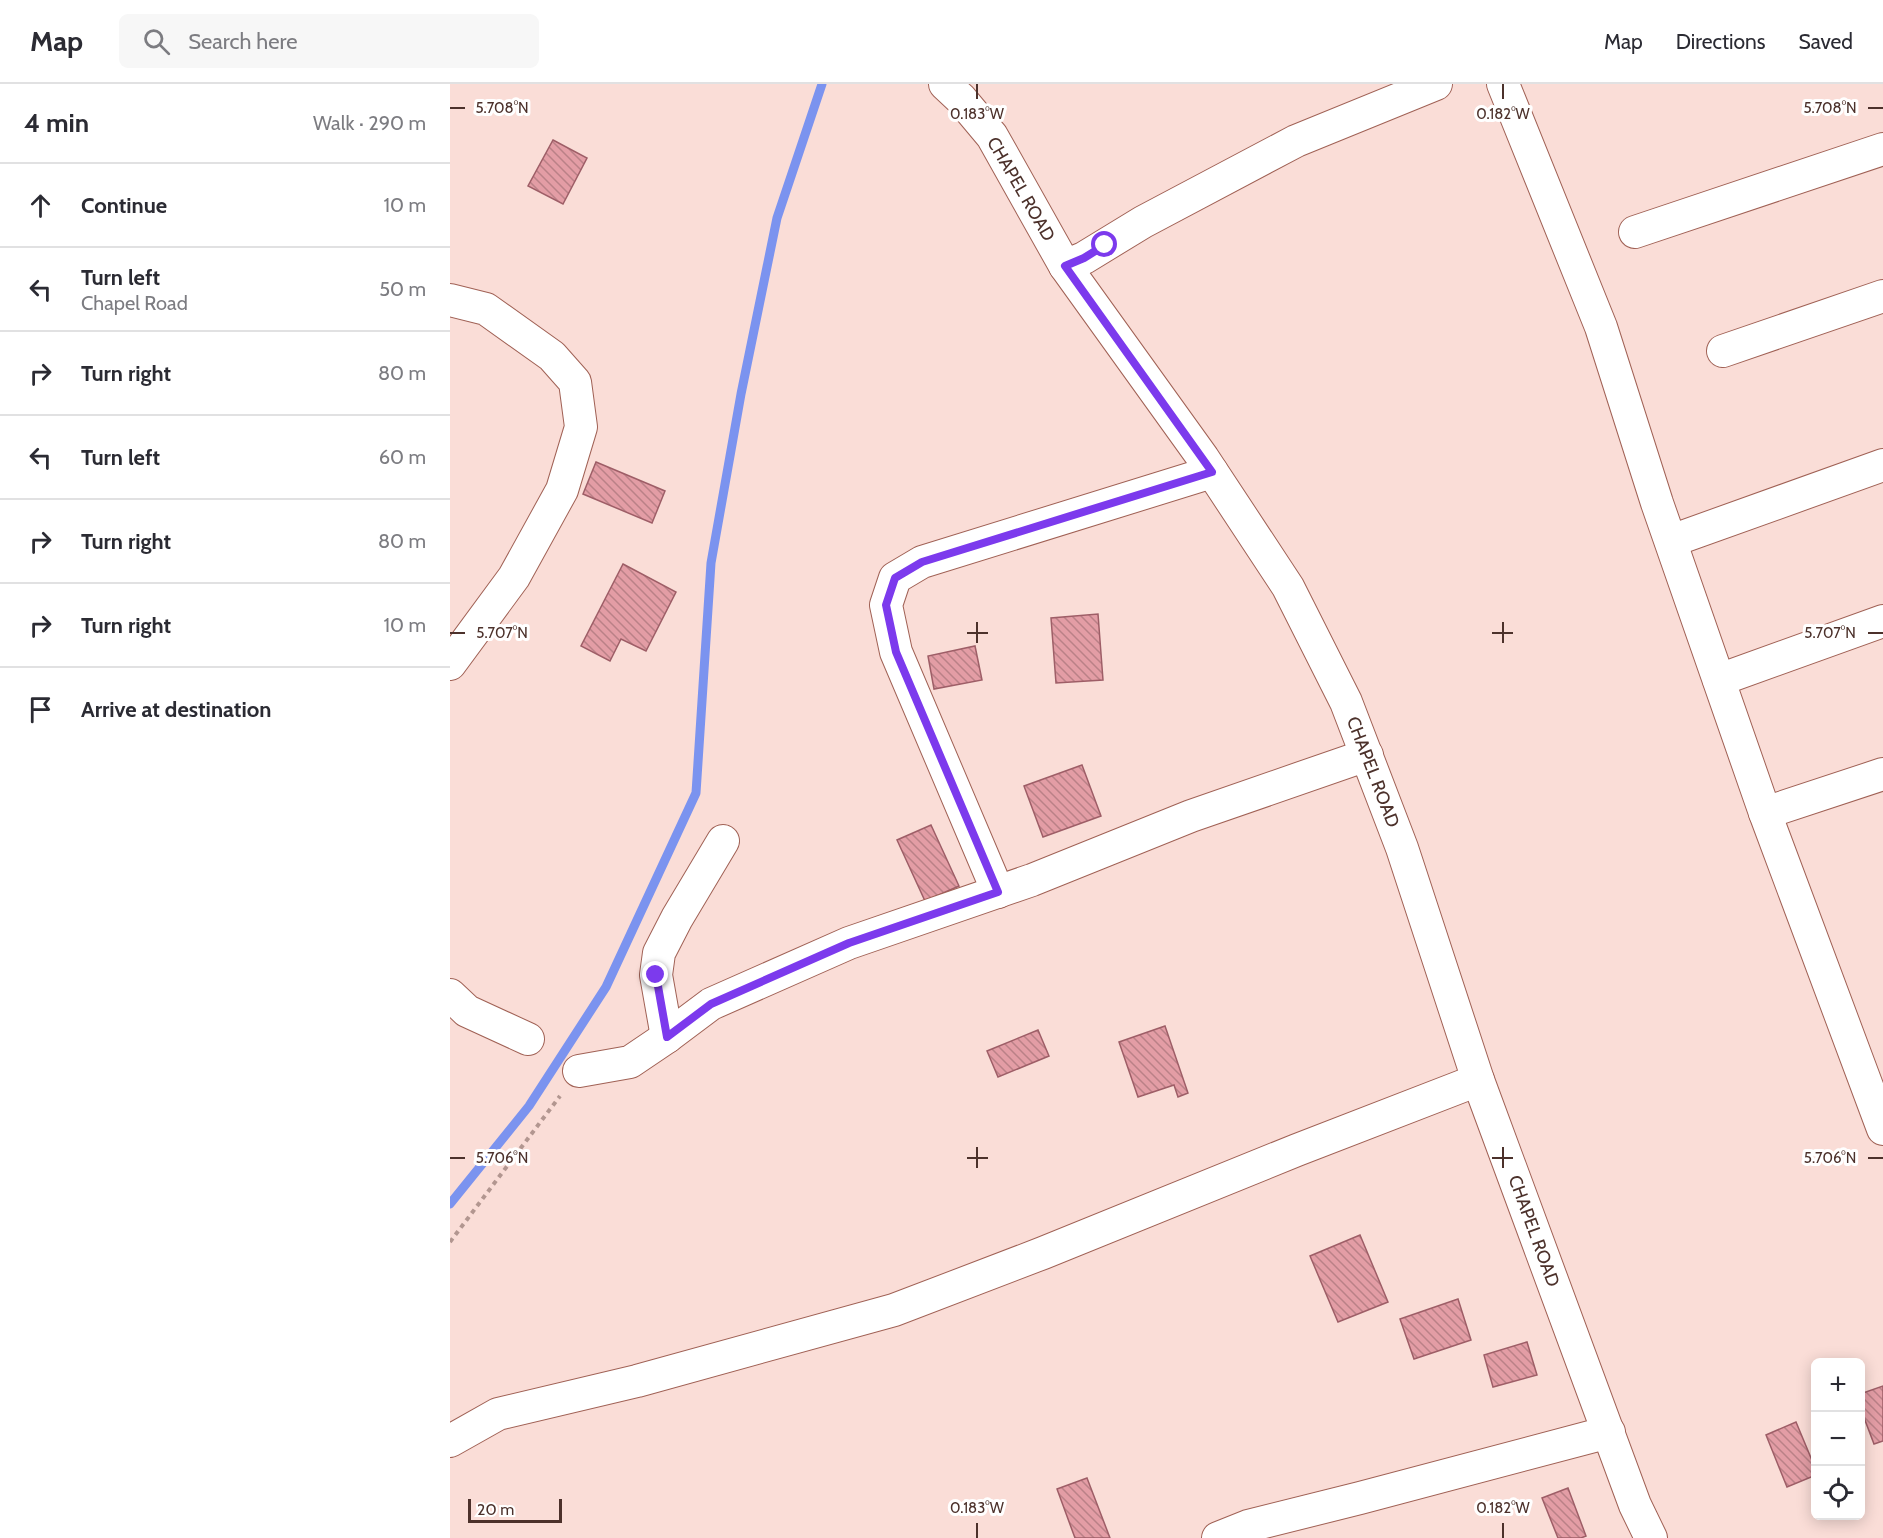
<!DOCTYPE html>
<html lang="en">
<head>
<meta charset="utf-8">
<style>
  :root { --surface:#fff; --page:#f7f7f7; --text:#2b2b33; --muted:#7c7c81; --line:#e1e1e2 }
  body { margin:0; font-family:Cabin,sans-serif; background:var(--page); color:var(--text) }
  .controls { position:absolute; right:18px; bottom:18px; display:grid; overflow:hidden; border-radius:9px; box-shadow:0 3px 15px #0003 }
  .controls button { width:54px; height:54px; display:grid; place-items:center; padding:0; border:0; border-bottom:2px solid var(--line); background:var(--surface); color:var(--text); font:30px sans-serif }
  .scale { position:absolute; left:18px; bottom:15px; width:94px; box-sizing:border-box; padding-left:6px; border:3px solid #4c312b; border-top:0; font-size:16px; line-height:21px; white-space:nowrap; color:#4c312b; -webkit-text-stroke:4px #fff; paint-order:stroke }
  .stop { position:absolute; width:18px; height:18px; margin:-14px; border:4px solid #7c3aed; border-radius:50%; background:#fff }
  .stop.end { background:#7c3aed; border-color:#fff; box-shadow:0 2px 6px #0008 }
  .list { margin:0; padding:0; list-style:none }
  h2 { display:flex; justify-content:space-between; align-items:center; height:78px; margin:0; padding:0 24px; font-size:26px }
  h2 small { font-size:20px; font-weight:400; color:var(--muted) }
  .list li { display:grid; grid-template-columns:39px 1fr auto; gap:18px; align-items:center; box-sizing:border-box; height:84px; padding:0 24px; border-top:2px solid var(--line) }
  .list b { display:block; font-size:22px; white-space:nowrap }
  .list p { margin:0; font-size:20px; white-space:nowrap; color:var(--muted) }
  .list em { font-size:20px; font-style:normal; color:var(--muted) }
  .icon { flex:none; width:33px; height:33px; fill:none; stroke:currentColor; stroke-width:2; stroke-linecap:round; stroke-linejoin:round }
  .map { position:relative; flex:none; width:1433px; height:1454px; overflow:hidden }
  header { display:flex; align-items:center; gap:36px; box-sizing:border-box; height:84px; padding:0 30px; background:var(--surface); border-bottom:2px solid var(--line) }
  header strong { font-size:28px }
  nav { display:flex; gap:33px; margin-inline-start:auto; font-size:21px }
  .search { width:420px; height:54px; background:var(--page); display:flex; align-items:center; gap:15px; box-sizing:border-box; padding:0 21px; border-radius:9px; color:var(--muted); font-size:22px }
  main { display:flex }
  aside { flex:1; background:var(--surface) }
  .map>svg:first-child { display:block }
  .lines { fill:none; stroke-linecap:round; stroke-linejoin:round }
  .stream { stroke:#7b93ef; stroke-width:9 }
  .building { fill:url(#building-back-hatch); stroke:#9e5e67; stroke-width:1.5 }
  .minor-casing { stroke:#a06155; stroke-width:34 }
  .path { stroke:#b29690; stroke-width:4; stroke-dasharray:4.5 4.5; stroke-linecap:butt }
  .minor { stroke:#fff; stroke-width:32 }
  .route { stroke:#7c3aed; stroke-width:8 }
  .ticks { fill:none; stroke:#4c312b; stroke-width:2 }
  .labels { text-anchor:middle; stroke-width:6; stroke-linejoin:round; paint-order:stroke }
  .street-label { font-size:18px; fill:#4c312b; stroke:#fff }
  .ticks-label { font-size:15px; text-anchor:middle; fill:#4c312b; stroke:#fff; stroke-width:6; stroke-linejoin:round; paint-order:stroke }
</style>
</head>
<body>
<header>
<strong>Map</strong>
<div class="search"><svg class="icon" aria-label="search" viewBox="0 0 24 24"><circle cx="10" cy="10" r="6"/><path d="M15 15l6 6"/></svg>Search here</div>
<nav><a>Map</a><a>Directions</a><a>Saved</a></nav>
</header>
<main>
<aside>
<h2>4 min<small>Walk · 290 m</small></h2>
<ul class="list">
<li><svg class="icon" aria-label="ahead" viewBox="0 0 24 24"><path d="M12 20V5M6 11l6-6 6 6"/></svg><div><b>Continue</b></div><em>10 m</em></li>
<li><svg class="icon" aria-label="left" viewBox="0 0 24 24"><path d="M17 20v-9H6M10 6l-5 5 5 5"/></svg><div><b>Turn left</b><p>Chapel Road</p></div><em>50 m</em></li>
<li><svg class="icon" aria-label="right" viewBox="0 0 24 24"><path d="M7 20v-9h11M14 6l5 5-5 5"/></svg><div><b>Turn right</b></div><em>80 m</em></li>
<li><svg class="icon" aria-label="left" viewBox="0 0 24 24"><path d="M17 20v-9H6M10 6l-5 5 5 5"/></svg><div><b>Turn left</b></div><em>60 m</em></li>
<li><svg class="icon" aria-label="right" viewBox="0 0 24 24"><path d="M7 20v-9h11M14 6l5 5-5 5"/></svg><div><b>Turn right</b></div><em>80 m</em></li>
<li><svg class="icon" aria-label="right" viewBox="0 0 24 24"><path d="M7 20v-9h11M14 6l5 5-5 5"/></svg><div><b>Turn right</b></div><em>10 m</em></li>
<li><svg class="icon" aria-label="arrive" viewBox="0 0 24 24"><path d="M6 21V4h12l-3 4 3 4H6"/></svg><div><b>Arrive at destination</b></div></li>
</ul>
</aside>
<div class="map">
<svg width="1433" height="1454" viewBox="0 0 1433 1454">
  <defs>
    <pattern id="building-back-hatch" width="6" height="6" patternUnits="userSpaceOnUse" patternTransform="scale(1.5)"><rect width="6" height="6" fill="#e39da5"/><path d="M-1 5l2 2M0 0l6 6M5-1l2 2" fill="none" stroke="#ba8187"/></pattern>
  </defs>
  <rect width="100%" height="100%" fill="#faddd7"/>
  <g class="lines">
    <polyline class="stream" points="0,1120 79,1022 156,903 246,709 261,479 291,310 327,134 372,0"/>
  </g>
  <g class="building">
    <polygon points="103,56 137,74 113,120 78,102"/>
    <polygon points="146,378 215,407 202,439 133,410"/>
    <polygon points="173,480 226,508 196,567 171,555 160,577 131,562"/>
    <polygon points="648,530 653,596 606,599 601,534"/>
    <polygon points="525,562 532,596 484,605 478,572"/>
    <polygon points="632,681 651,732 593,753 574,702"/>
    <polygon points="481,741 509,802 475,817 447,756"/>
    <polygon points="715,942 738,1009 728,1013 724,1001 688,1013 669,958"/>
    <polygon points="588,946 599,972 548,993 537,967"/>
    <polygon points="910,1151 938,1218 888,1238 860,1172"/>
    <polygon points="1008,1215 1021,1256 964,1275 950,1235"/>
    <polygon points="1077,1258 1087,1291 1043,1303 1034,1271"/>
    <polygon points="1433,1302 1433,1357 1424,1360 1410,1323 1410,1310"/>
    <polygon points="1346,1338 1366,1386 1366,1391 1337,1403 1316,1351"/>
    <polygon points="637,1394 660,1454 625,1454 607,1405"/>
    <polygon points="1118,1404 1136,1452 1131,1454 1108,1454 1092,1414"/>
  </g>
  <g class="lines">
    <defs>
      <g id="minor">
        <polyline points="495,0 511,15 542,52 615,182 753,374 838,503 896,618 952,764 1028,996 1185,1421 1201,1454"/>
        <polyline points="1053,0 1151,243 1207,419 1315,729 1433,1045"/>
        <polyline points="1185,148 1433,65"/>
        <polyline points="615,182 634,174 693,138 846,57 986,0"/>
        <polyline points="0,216 36,225 102,272 125,298 131,343 112,406 64,493 0,580"/>
        <polyline points="1273,267 1433,212"/>
        <polyline points="1221,457 1433,381"/>
        <polyline points="1269,596 1433,537"/>
        <polyline points="1315,729 1433,690"/>
        <polyline points="548,808 446,568 436,521 445,494 472,478 762,388"/>
        <polyline points="0,911 17,927 78,955"/>
        <polyline points="217,953 206,891 209,869 227,834 273,757"/>
        <polyline points="129,987 180,978 217,953 261,920 399,859 582,796 741,732 917,671"/>
        <polyline points="0,1357 48,1330 187,1297 444,1226 593,1169 847,1066 1028,996"/>
        <polyline points="768,1454 798,1442 910,1414 1159,1348"/>
      </g>
    </defs>
    <use href="#minor" class="minor-casing"/>
    <polyline class="path" points="0,1158 110,1012"/>
    <use href="#minor" class="minor"/>
  </g>
  <g class="lines">
    <polyline class="route" points="206,891 217,953 261,920 399,859 548,808 446,568 436,521 445,494 472,478 762,388 615,182 634,174 655,161"/>
  </g>
  <path class="ticks" d="M 527,0 L 527,15M 1053,0 L 1053,15M 0,24 L 15,24M 1418,24 L 1433,24M 527,538 L 527,559M 1053,538 L 1053,559M 0,549 L 15,549M 517,549 L 538,549M 1042,549 L 1063,549M 1418,549 L 1433,549M 527,1063 L 527,1084M 1053,1063 L 1053,1084M 0,1074 L 15,1074M 517,1074 L 538,1074M 1042,1074 L 1063,1074M 1418,1074 L 1433,1074M 527,1439 L 527,1454M 1053,1439 L 1053,1454"/>
  <g class="labels">
    <g class="street-label">
      <text transform="translate(571 105) rotate(60)" y="6">CHAPEL ROAD</text>
      <text transform="translate(923 688) rotate(69)" y="6">CHAPEL ROAD</text>
      <text transform="translate(1084 1147) rotate(70)" y="6">CHAPEL ROAD</text>
    </g>
  </g>
  <g class="ticks-label">
    <text x="52" y="29">5.708°N</text>
    <text x="1380" y="29">5.708°N</text>
    <text x="527" y="35">0.183°W</text>
    <text x="1053" y="35">0.182°W</text>
    <text x="52" y="554">5.707°N</text>
    <text x="1380" y="554">5.707°N</text>
    <text x="52" y="1079">5.706°N</text>
    <text x="1380" y="1079">5.706°N</text>
    <text x="527" y="1429">0.183°W</text>
    <text x="1053" y="1429">0.182°W</text>
  </g>
</svg>
<div class="controls">
<button>+</button>
<button>−</button>
<button><svg class="icon" aria-label="locate" viewBox="0 0 24 24"><circle cx="12" cy="12" r="6"/><path d="M12 2v4M12 18v4M2 12h4M18 12h4"/></svg></button>
</div>
<div class="scale">20 m</div>
<div class="stop" style="left:655px;top:161px"></div>
<div class="stop end" style="left:206px;top:891px"></div>
</div>
</main>
</body>
</html>
